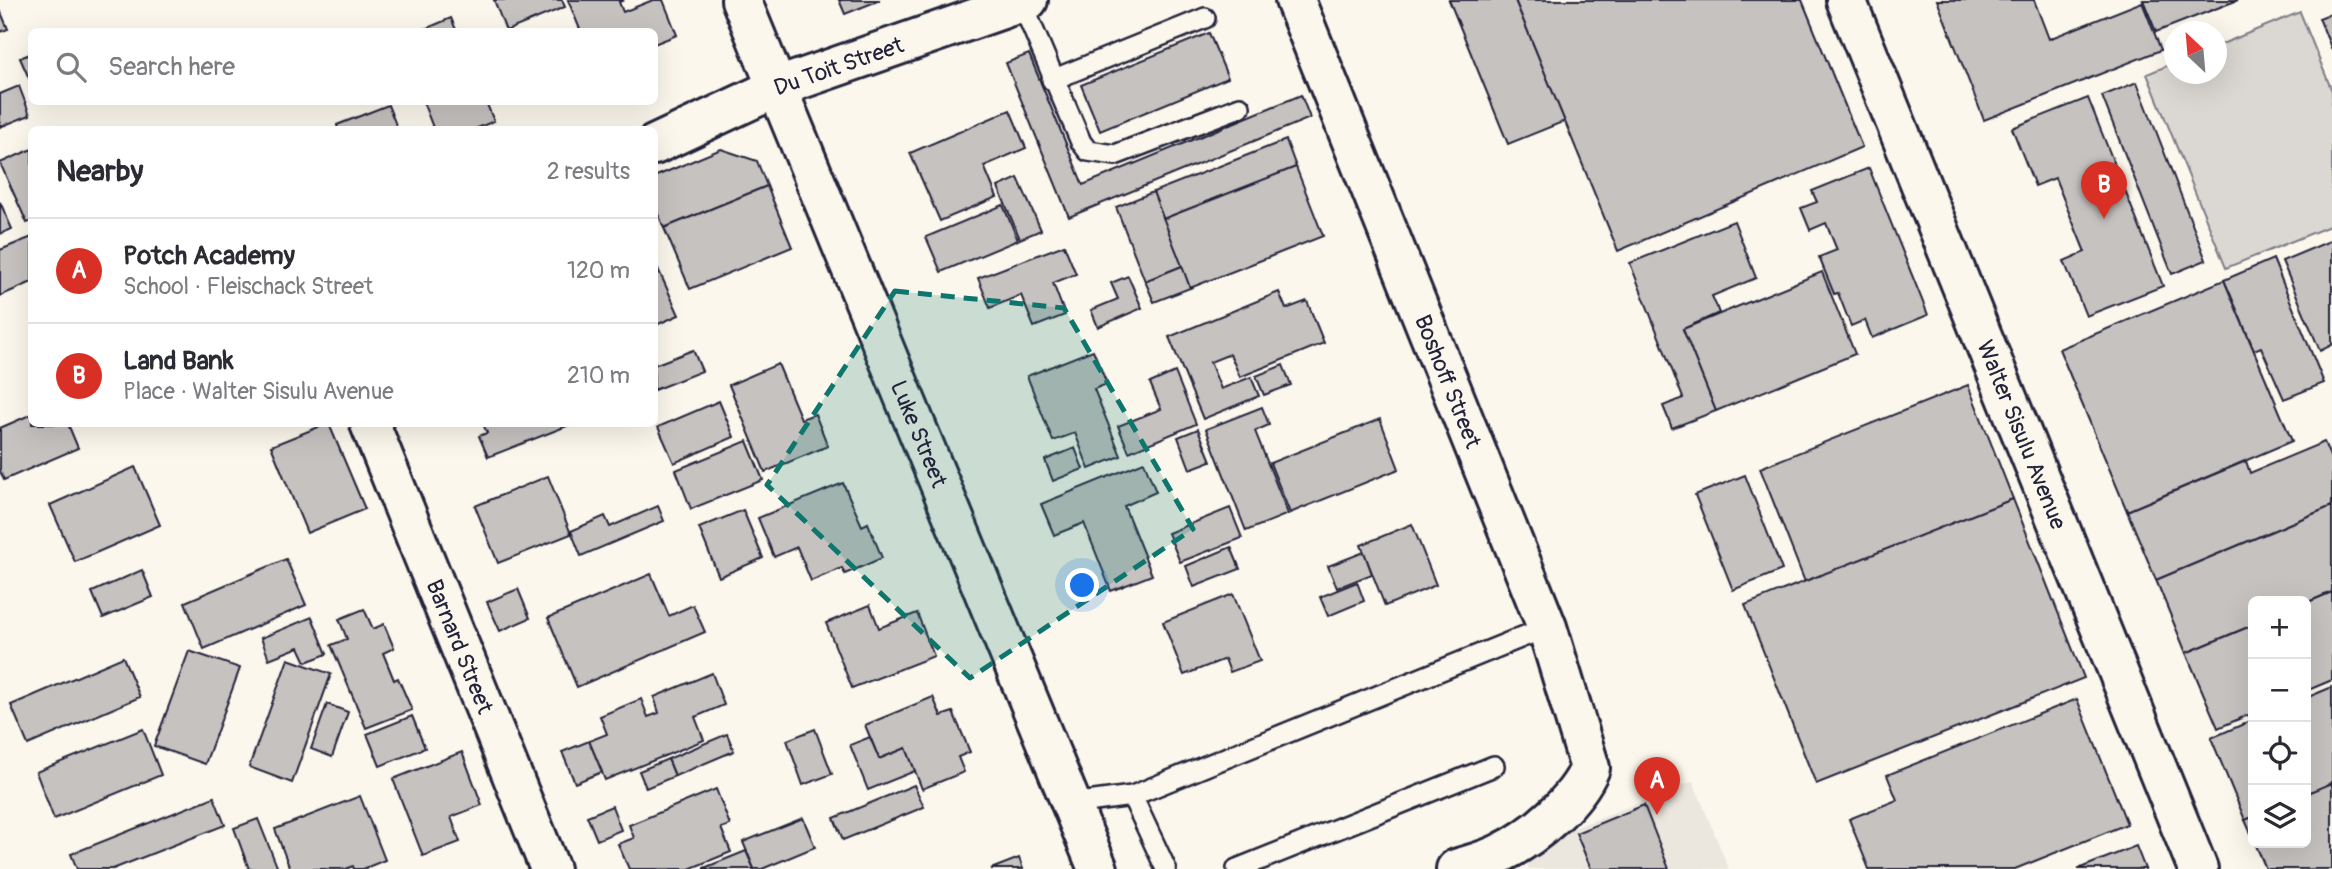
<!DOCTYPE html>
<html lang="en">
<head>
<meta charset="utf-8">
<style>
  :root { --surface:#fff; --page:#f7f7f7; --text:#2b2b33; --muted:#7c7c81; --line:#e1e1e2; --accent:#d93025 }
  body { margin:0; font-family:Pangolin,sans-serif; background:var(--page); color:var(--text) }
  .controls { position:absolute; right:21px; bottom:21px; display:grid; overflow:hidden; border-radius:10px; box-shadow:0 7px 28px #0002 }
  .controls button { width:63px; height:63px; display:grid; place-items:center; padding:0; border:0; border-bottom:2px solid var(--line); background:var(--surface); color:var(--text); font:35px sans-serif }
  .compass { position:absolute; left:2164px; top:21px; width:63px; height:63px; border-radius:50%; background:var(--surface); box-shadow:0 7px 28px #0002; rotate:334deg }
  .you { position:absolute; left:1083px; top:586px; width:24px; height:24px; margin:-18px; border:5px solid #fff; border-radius:50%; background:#1a73e8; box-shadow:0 0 0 10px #1a73e833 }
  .badge { display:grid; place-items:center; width:46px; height:46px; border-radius:50%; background:var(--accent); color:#fff; font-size:23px; font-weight:700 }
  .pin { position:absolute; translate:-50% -58px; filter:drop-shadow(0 2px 4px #0008) }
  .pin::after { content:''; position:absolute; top:37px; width:24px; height:21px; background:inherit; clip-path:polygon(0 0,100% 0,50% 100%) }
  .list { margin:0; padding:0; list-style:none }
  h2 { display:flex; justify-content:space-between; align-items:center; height:91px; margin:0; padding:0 28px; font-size:30px }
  h2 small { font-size:23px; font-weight:400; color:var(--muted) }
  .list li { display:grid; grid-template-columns:46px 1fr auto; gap:21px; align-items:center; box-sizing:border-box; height:105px; padding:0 28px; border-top:2px solid var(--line) }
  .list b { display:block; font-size:26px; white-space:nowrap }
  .list p { margin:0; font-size:23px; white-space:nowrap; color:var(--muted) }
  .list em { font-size:23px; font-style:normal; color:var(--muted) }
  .icon { flex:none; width:38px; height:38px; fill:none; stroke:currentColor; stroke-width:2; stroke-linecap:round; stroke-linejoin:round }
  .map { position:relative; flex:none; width:2332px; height:869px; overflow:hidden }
  .search { position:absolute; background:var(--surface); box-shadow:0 7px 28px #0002; left:28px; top:28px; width:630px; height:77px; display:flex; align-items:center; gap:18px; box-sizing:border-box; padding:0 24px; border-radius:10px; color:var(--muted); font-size:26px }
  .panel { position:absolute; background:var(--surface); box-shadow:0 7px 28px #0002; left:28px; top:126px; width:630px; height:301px; border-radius:10px }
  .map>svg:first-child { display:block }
  .built { fill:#ebe7df }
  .green { fill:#dbd8d3; stroke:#7e7d87; stroke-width:2 }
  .building { fill:#c6c2c0; stroke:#22223b; stroke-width:2 }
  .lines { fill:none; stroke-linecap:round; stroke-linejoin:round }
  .lane-casing { stroke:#22223b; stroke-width:24 }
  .street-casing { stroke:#22223b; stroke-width:44 }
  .lane { stroke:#fbf7ec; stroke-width:19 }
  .street { stroke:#fbf7ec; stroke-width:38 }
  .marked { fill:#0f766e; fill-opacity:0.2; stroke:#0f766e; stroke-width:5; stroke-dasharray:14 9; stroke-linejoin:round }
  .labels { text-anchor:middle; stroke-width:6; stroke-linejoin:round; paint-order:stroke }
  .street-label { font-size:23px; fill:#22223b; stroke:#fbf7ec }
</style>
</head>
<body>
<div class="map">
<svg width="2332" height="869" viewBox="0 0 2332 869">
  <rect width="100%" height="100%" fill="#fbf7ec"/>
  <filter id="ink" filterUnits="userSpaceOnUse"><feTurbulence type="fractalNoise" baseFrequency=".0143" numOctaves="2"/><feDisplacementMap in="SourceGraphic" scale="14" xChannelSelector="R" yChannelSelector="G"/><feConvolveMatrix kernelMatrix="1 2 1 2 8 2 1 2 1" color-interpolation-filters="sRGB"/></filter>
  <g filter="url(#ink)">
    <polygon class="built" points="1693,781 1729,869 1529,869 1521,849"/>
    <polygon class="green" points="2300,12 2332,91 2332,225 2226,268 2147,74 2174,63 2174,74 2216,74 2217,46"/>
    <g class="building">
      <polygon points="494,0 562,0 565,7 506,31"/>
      <polygon points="568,0 624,0 619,2 623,12 653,0 663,0 677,35 654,44 654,32 581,32"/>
      <polygon points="839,0 880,0 845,14"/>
      <polygon points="1449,0 1515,0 1565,121 1508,144"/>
      <polygon points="1515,0 1802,0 1862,147 1618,251"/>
      <polygon points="1937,0 2034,0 2049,39 2142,2 2161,50 1984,120"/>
      <polygon points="2143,0 2238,0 2156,32"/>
      <polygon points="0,10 8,29 0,32"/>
      <polygon points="2332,13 2332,50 2319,18"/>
      <polygon points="451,18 457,32 418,32"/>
      <polygon points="1209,33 1228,78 1100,131 1081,85"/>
      <polygon points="32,53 32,85 20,58"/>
      <polygon points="1029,54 1083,185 1301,95 1310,118 1069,217 1006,63"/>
      <polygon points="2137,82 2206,260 2172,274 2102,96"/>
      <polygon points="19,86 30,115 0,127 0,94"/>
      <polygon points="2088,98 2163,286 2086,316 2064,261 2085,252 2055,178 2035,186 2012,128"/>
      <polygon points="423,102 486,102 494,121 473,130 434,130"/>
      <polygon points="388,105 398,130 338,130 337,125"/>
      <polygon points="1010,110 1026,148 984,166 997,197 940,221 910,153"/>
      <polygon points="1286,140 1296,167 1163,219 1153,192"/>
      <polygon points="32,149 32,221 27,223 0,163"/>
      <polygon points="721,149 757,161 767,186 664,228 654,204 654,177"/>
      <polygon points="1296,167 1323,236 1190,288 1163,219"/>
      <polygon points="1869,168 1928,315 1872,338 1865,320 1851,326 1838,293 1834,294 1819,257 1837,250 1826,223 1810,230 1801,208 1817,202 1812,191"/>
      <polygon points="1018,178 1041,230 1020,239 998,187"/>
      <polygon points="767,186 792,247 690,289 664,228"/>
      <polygon points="1153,192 1182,266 1145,281 1116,207"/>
      <polygon points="0,202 12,229 0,234"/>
      <polygon points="1003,205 1018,240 941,272 926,237"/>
      <polygon points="1734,221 1756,278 1712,296 1719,313 1683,329 1716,411 1672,428 1663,406 1683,398 1630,263"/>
      <polygon points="32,237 32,282 0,296 0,250"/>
      <polygon points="2332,240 2332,345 2320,351 2282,261"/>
      <polygon points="1064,245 1076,274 1053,283 1065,315 1034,327 1021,295 990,308 978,278"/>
      <polygon points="2273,259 2324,383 2284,399 2261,347 2254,350 2224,280"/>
      <polygon points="654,260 679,315 654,326"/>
      <polygon points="1182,266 1190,288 1154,302 1145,281"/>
      <polygon points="1822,272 1855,354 1716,411 1683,329"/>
      <polygon points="1128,276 1142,308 1098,327 1091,310 1118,299 1111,283"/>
      <polygon points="2224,280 2292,441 2127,511 2059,349"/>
      <polygon points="1279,292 1286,309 1307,301 1324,343 1240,377 1230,354 1210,362 1221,389 1251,377 1259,396 1203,419 1169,337"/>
      <polygon points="693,350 702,371 654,390 654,365"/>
      <polygon points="1093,350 1107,384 1094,389 1121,456 1089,469 1075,433 1053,441 1027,376"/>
      <polygon points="778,364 801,419 815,414 828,446 765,472 729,385"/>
      <polygon points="1283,365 1291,385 1264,395 1256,376"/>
      <polygon points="1175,372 1196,424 1129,452 1118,426 1161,409 1150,383"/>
      <polygon points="1968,385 2013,499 1805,582 1760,468"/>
      <polygon points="719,401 734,437 674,463 658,427"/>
      <polygon points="1262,407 1269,425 1255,431 1288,514 1246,531 1206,429"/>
      <polygon points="32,414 32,424 68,424 78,448 4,480 0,471 0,428"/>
      <polygon points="1380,419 1399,469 1290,513 1270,463"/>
      <polygon points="326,424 329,424 365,509 307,533 271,446"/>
      <polygon points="483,424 572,424 488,457 479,436 487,433"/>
      <polygon points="1198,429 1211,461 1190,469 1178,437"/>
      <polygon points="747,441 763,480 691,509 676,470"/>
      <polygon points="2324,442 2332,461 2332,506 2156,580 2127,511 2246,461 2250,473"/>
      <polygon points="1075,448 1083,469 1053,481 1045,460"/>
      <polygon points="1144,462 1156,492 1124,506 1152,575 1111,591 1084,523 1054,535 1041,504"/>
      <polygon points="135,467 160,525 75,562 50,505"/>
      <polygon points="1745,475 1782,570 1733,590 1695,495"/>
      <polygon points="548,476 571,534 498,563 475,506"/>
      <polygon points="843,483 862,526 868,523 882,558 845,574 842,568 811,581 797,547 774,557 758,518"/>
      <polygon points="2013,499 2084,678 1816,784 1745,605"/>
      <polygon points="658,506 664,521 581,556 571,531 605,516 610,527"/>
      <polygon points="2332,506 2332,592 2306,603 2253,601 2253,625 2186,653 2156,580"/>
      <polygon points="1230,508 1242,538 1180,562 1168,533"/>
      <polygon points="743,510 763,558 719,577 699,528"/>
      <polygon points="1412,524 1436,585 1385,606 1361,545"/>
      <polygon points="1231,547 1240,569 1194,587 1186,566"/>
      <polygon points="1364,552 1372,574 1337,588 1328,566"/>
      <polygon points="286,559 306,605 204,649 185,602"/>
      <polygon points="142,570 153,597 103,618 92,592"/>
      <polygon points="651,574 669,616 693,605 705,632 577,687 548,618"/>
      <polygon points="1357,582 1364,601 1328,616 1320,597"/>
      <polygon points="518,589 530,618 500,631 487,602"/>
      <polygon points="2332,592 2332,680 2306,691 2306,603"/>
      <polygon points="1233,594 1260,661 1230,672 1225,659 1184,675 1163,622"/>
      <polygon points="870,605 879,628 917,613 934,656 852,688 826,623"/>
      <polygon points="364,609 373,629 384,624 394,648 383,653 394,680 398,678 412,710 366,728 331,645 347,639 339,619"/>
      <polygon points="312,617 327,654 306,662 299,647 269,659 261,638"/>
      <polygon points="2253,625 2253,713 2218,728 2186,653"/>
      <polygon points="189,651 240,668 205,764 154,746"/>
      <polygon points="123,657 140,697 28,745 11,705"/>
      <polygon points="288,659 331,674 292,783 249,767"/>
      <polygon points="712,673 724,705 695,717 704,740 605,780 589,741 607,734 600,716 641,699 648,717 659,713 654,697"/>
      <polygon points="2332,687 2332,783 2306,794 2306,698"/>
      <polygon points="933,697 941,716 953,712 970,752 958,757 964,772 922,789 906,748 879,759 865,725"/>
      <polygon points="2077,699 2127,824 2015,869 1869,869 1849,819 1897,800 1887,775"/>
      <polygon points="327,704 348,712 332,757 311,749"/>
      <polygon points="412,716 425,748 380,766 367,734"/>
      <polygon points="2253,720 2253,817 2245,820 2211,738"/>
      <polygon points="143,729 161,775 54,819 36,772"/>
      <polygon points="815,729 832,774 803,785 787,740"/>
      <polygon points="727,734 734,751 675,776 668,759"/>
      <polygon points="870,737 879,759 906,748 915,771 868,790 850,745"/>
      <polygon points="589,741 602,772 575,783 562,752"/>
      <polygon points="462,752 482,805 451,817 460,842 423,856 393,779"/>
      <polygon points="668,759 675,776 646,788 639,771"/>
      <polygon points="2332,783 2332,869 2266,869 2255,843 2306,843 2306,794"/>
      <polygon points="914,785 924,807 843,840 834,818"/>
      <polygon points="716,789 730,825 721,828 731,852 689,869 629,869 618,844 634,838 629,825"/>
      <polygon points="360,796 385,860 363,869 354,869 353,866 346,869 290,869 275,829"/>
      <polygon points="214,797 225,825 113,869 77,869 71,854"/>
      <polygon points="1644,805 1669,869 1591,869 1576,833"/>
      <polygon points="612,806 621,830 597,840 587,816"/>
      <polygon points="2253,817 2253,838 2245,820"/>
      <polygon points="803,818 815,847 762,869 754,869 743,842"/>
      <polygon points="258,819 278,869 249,869 234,828"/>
      <polygon points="2136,846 2145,869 2078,869"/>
      <polygon points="746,851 754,869 704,869 704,868"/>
      <polygon points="1019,858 1023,869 991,869"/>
    </g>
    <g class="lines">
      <defs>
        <g id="lane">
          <polyline points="1022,3 1081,142 1088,151 1115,155 1240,107"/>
          <polyline points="1052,80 1205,18"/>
          <polyline points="1132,796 1166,869"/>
          <polyline points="1072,804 1132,796 1547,627"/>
          <polyline points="1237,869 1494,766"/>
        </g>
        <g id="street">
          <path id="s1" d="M 741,0 L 1098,869"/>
          <path id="s2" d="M 1295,0 L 1547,627 L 1590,768 C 1576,801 1535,836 1503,852 C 1489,860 1471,864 1456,869"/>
          <path id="s3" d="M 1846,0 L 2198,869"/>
          <path id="s4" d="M 654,145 L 778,87 L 1028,0"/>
          <path id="s5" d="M 370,424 L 550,869"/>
        </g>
      </defs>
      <use href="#lane" class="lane-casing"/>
      <use href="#street" class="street-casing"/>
      <use href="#lane" class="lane"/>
      <use href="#street" class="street"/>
    </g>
  </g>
  <path class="marked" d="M 895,291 L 1064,308 L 1193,529 L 970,678 L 767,485 Z"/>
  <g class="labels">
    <g class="street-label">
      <text dy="8" stroke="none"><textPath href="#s4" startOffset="201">Du Toit Street</textPath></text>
      <text dy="8" stroke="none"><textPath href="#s2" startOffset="411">Boshoff Street</textPath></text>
      <text dy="8" stroke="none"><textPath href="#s1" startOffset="469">Luke Street</textPath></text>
      <text dy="8" stroke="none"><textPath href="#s3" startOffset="469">Walter Sisulu Avenue</textPath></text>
      <text dy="8" stroke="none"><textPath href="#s5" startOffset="240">Barnard Street</textPath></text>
    </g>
  </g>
</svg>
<div class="controls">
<button>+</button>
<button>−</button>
<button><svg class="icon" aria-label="locate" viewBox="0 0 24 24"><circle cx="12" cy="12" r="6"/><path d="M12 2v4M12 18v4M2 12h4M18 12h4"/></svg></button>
<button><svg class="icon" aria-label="layers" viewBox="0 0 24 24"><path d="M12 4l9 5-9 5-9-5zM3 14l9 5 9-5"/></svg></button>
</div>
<svg class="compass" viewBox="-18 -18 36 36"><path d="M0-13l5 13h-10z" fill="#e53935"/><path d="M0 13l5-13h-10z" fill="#7c7c81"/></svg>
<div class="you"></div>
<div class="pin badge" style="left:1657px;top:815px">A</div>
<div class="pin badge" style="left:2104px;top:219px">B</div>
<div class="search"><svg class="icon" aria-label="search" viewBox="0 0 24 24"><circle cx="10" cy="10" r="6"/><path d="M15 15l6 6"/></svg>Search here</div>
<section class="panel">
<h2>Nearby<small>2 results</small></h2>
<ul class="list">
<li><span class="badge">A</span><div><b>Potch Academy</b><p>School · Fleischack Street</p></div><em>120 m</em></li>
<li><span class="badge">B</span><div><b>Land Bank</b><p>Place · Walter Sisulu Avenue</p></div><em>210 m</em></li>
</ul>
</section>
</div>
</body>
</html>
